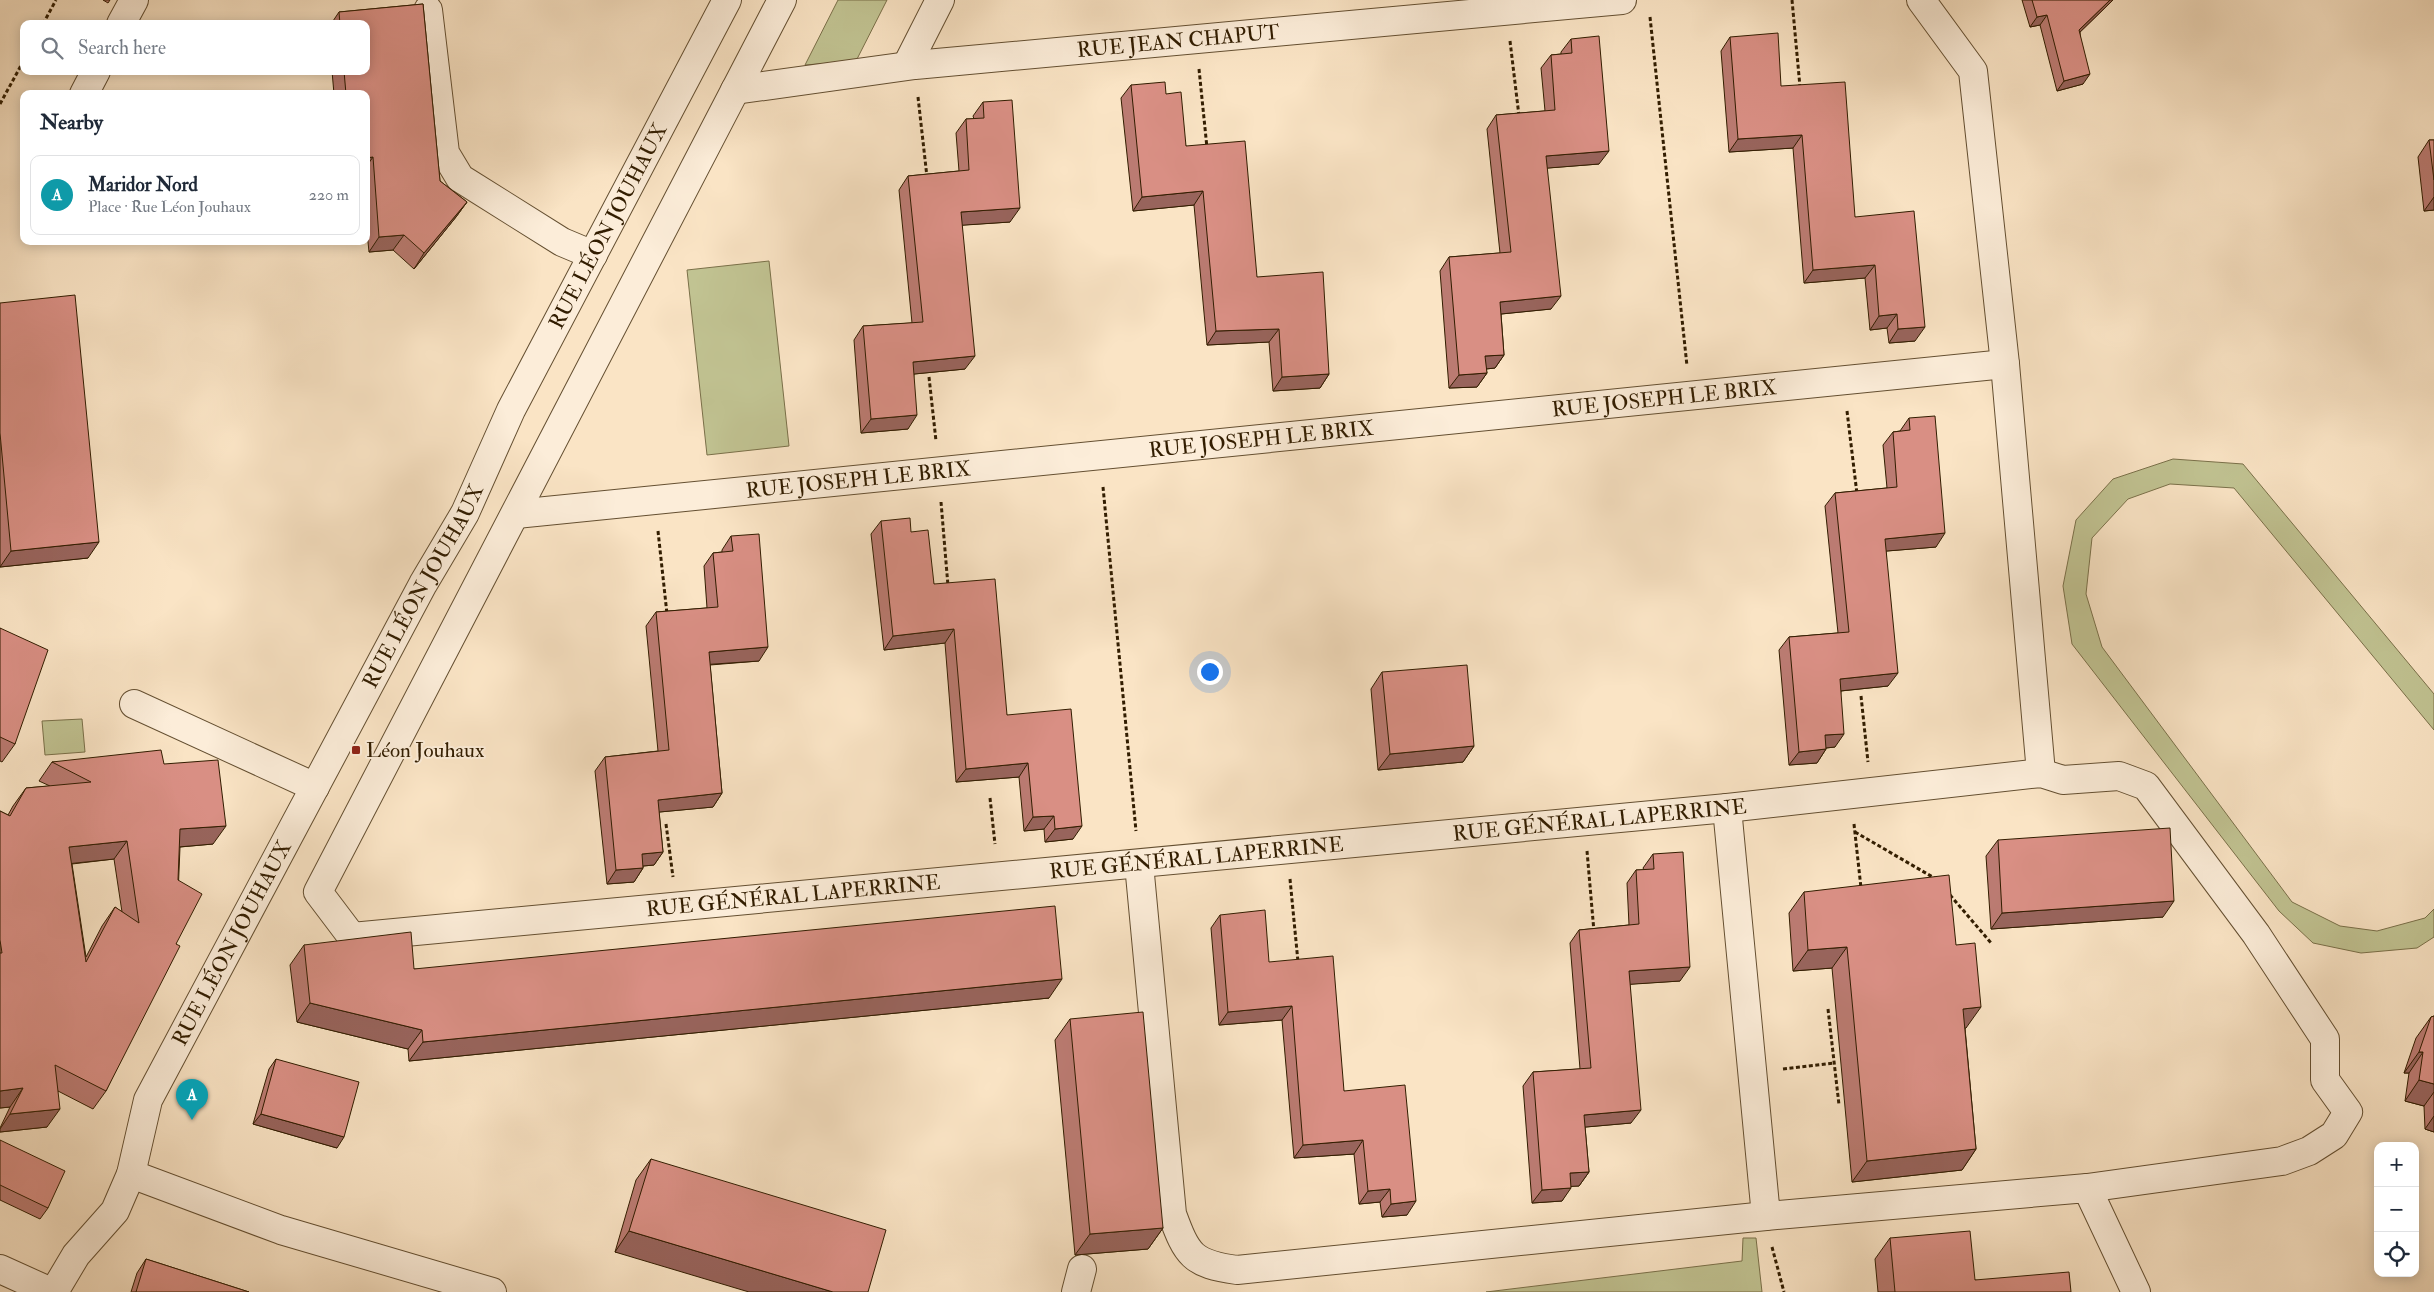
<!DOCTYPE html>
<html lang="en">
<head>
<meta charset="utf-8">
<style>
  :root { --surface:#fff; --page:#f6f6f7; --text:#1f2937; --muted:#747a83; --line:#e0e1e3; --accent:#8f2418 }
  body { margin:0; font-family:"IM FELL Double Pica",serif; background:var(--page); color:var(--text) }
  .controls { position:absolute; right:15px; bottom:15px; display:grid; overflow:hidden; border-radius:10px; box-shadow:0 2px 12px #0003 }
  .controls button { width:45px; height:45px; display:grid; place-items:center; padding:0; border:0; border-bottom:1px solid var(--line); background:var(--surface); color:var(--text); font:25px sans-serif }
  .you { position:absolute; left:1209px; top:671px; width:18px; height:18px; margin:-12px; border:4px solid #fff; border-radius:50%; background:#1a73e8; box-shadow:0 0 0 8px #1a73e833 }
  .badge { display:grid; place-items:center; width:32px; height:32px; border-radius:50%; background:var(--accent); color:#fff; font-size:16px; font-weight:700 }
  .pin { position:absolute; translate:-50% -41px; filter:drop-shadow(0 1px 2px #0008) }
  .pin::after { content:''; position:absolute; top:26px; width:18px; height:15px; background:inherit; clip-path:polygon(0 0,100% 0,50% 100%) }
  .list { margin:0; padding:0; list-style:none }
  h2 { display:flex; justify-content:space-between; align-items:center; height:65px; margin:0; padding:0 20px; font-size:21px }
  h2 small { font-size:16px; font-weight:400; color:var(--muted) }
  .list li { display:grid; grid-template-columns:32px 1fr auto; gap:15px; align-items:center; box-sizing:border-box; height:80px; margin:0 10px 10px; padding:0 10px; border:1px solid var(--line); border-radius:10px }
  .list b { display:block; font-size:19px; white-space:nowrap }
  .list p { margin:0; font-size:16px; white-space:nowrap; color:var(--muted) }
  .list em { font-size:16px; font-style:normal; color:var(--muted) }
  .icon { flex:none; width:28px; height:28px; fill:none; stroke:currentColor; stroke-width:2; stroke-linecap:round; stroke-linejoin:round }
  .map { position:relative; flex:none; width:2434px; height:1292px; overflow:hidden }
  .search { position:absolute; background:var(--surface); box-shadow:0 2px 12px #0003; left:20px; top:20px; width:350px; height:55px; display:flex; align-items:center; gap:12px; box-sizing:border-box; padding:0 18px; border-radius:10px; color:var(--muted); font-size:19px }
  .panel { position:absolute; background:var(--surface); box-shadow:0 2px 12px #0003; left:20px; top:90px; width:350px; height:155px; border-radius:10px }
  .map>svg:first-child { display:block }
  .green { fill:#c1c392; stroke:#7a7049 }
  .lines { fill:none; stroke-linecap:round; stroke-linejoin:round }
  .minor-casing { stroke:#644f31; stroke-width:30 }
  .path { stroke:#321d00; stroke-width:3; stroke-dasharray:4 2.5; stroke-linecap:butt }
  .minor { stroke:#fcedd9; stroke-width:28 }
  .wall { fill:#bb7b72; stroke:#321d00; fill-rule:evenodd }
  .shaded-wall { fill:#98645c; stroke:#321d00 }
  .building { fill:#d98f84; stroke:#321d00; fill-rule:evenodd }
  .poi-dot { fill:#8f2418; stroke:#fcedd9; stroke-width:2 }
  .labels { text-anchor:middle; stroke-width:4; stroke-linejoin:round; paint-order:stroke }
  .street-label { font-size:21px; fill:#321d00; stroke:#fcedd9 }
  .poi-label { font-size:21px; fill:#321d00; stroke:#fcedd9; text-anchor:start }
</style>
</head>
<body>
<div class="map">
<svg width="2434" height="1292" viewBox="0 0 2434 1292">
  <rect width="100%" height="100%" fill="#fae4c5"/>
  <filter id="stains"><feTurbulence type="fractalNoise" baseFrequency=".004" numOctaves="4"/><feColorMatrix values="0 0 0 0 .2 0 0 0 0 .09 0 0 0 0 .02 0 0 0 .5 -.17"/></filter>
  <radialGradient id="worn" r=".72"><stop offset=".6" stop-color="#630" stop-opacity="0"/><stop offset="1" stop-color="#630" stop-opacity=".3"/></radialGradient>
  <g class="green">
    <polygon points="838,0 887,0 856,61 805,65"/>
    <polygon points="769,261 789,446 707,455 687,270"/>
    <polygon points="2173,459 2243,464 2434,694 2434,730 2234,488 2170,484 2128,499 2092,538 2086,594 2102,647 2292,902 2340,926 2377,931 2425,918 2434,909 2434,937 2417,948 2361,953 2313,943 2279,911 2072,644 2063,586 2076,520 2113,479"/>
    <polygon points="82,719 85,752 45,755 42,721"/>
    <polygon points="1743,1238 1756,1238 1762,1292 1486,1292 1742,1261"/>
  </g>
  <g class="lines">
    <defs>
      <g id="minor">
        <path id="s1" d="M 782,0 L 318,892 L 352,937 L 1727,808 L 2041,773 L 2063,780 L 2119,776 L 2146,786 L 2256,934 L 2325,1039 L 2325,1080 L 2348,1112 L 2334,1135 L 2309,1151 L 2282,1161 L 2087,1188"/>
        <polyline points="1921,0 1973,71 2005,364 2041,773"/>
        <polyline points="428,10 445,153 460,178 562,242 593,255"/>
        <polyline points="121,24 134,0"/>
        <polyline points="907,65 940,0"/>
        <path id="s2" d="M 735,90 L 915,65 L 1622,0"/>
        <polyline points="84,94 96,71"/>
        <path id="s3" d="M 516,514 L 2005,364"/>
        <polyline points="134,704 315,787"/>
        <polyline points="1727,808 1766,1216 2087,1188 2136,1292"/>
        <path d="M 1139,864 L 1172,1214 C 1187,1255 1192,1264 1237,1270 L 1766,1216"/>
        <polyline points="131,1174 281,1230 492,1292"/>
        <polyline points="0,1269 51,1292"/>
        <path id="s4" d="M 54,1292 L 76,1255 L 115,1211 L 131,1174 L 148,1100 L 423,584 L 465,513 L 511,410 L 727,0"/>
        <polyline points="1076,1292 1082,1269"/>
      </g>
    </defs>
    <use href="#minor" class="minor-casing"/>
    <g class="path">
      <polyline points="1792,0 1800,87"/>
      <polyline points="1650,17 1687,366"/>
      <polyline points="43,24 56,0"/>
      <polyline points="1510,41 1519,116"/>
      <polyline points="1199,69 1207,148"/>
      <polyline points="918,97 927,177"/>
      <polyline points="0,104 24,60"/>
      <polyline points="929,377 936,441"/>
      <polyline points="1847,411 1857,494"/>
      <polyline points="1103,487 1136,831"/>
      <polyline points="941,502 948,586"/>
      <polyline points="658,531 667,614"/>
      <polyline points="1861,696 1868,762"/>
      <polyline points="990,798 995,844"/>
      <polyline points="666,824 673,877"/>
      <polyline points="1854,824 1861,888"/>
      <polyline points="1855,832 1936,879"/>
      <polyline points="1587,851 1594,932"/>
      <polyline points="1290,879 1298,962"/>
      <polyline points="1950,895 1992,944"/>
      <polyline points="1828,1009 1839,1105"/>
      <polyline points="1783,1069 1834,1063"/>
      <polyline points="1772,1247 1784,1292"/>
    </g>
    <use href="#minor" class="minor"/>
  </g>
  <g class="wall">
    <polygon points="103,0 110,0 108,3"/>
    <polygon points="2022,0 2113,0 2080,32 2083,84 2057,91 2040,25 2030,27"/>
    <polygon points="423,4 440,181 467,202 456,217 414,269 393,250 369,252 366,222 366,94 334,94 332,71 366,71 366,24 331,24 339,12"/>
    <polygon points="1730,37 1781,86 1855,217 1915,341 1889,343 1887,328 1870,330 1865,278 1804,283 1793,148 1729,152 1721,51"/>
    <polygon points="1571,39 1599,164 1547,168 1551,309 1501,314 1504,355 1495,368 1486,369 1487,373 1477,387 1449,388 1440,271 1449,257 1500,253 1487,129 1496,115 1545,111 1541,68 1551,55 1561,54 1561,52"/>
    <polygon points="1131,85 1166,94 1186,146 1257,277 1329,374 1320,388 1273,391 1269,342 1207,345 1194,205 1133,211 1121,98"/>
    <polygon points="983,102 1010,222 962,225 965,369 914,374 908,429 861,433 854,340 863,326 912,323 899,190 908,176 959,171 956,133 966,119 974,119 973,116"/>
    <polygon points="2429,140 2434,140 2434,210 2424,211 2418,157"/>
    <polygon points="0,303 88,558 0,567"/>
    <polygon points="1909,418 1936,547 1886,551 1888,686 1841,691 1835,747 1826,748 1826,749 1817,763 1789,765 1779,650 1789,637 1838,633 1825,506 1835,493 1887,488 1883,445 1893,432 1900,431"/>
    <polygon points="881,521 911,532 934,584 1007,715 1073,839 1045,842 1044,829 1024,831 1019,777 956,782 945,643 884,650 871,534"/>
    <polygon points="731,536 759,661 710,665 722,793 713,807 659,812 663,852 654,865 643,866 643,868 634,882 607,884 595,771 605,757 658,751 646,626 656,612 707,608 704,566 713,553 722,552 722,550"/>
    <polygon points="0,628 15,744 2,762 0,761"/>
    <polygon points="1382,672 1474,746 1463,762 1378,770 1371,689"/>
    <path d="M 52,762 L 164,764 L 213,844 L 180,847 L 176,944 L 106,1091 L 93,1109 L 58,1091 L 47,1127 L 0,1132 L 0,1128 L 10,1107 L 0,1108 L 0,811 L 8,815 L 13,806 L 26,788 L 50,786 L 39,781 ZM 114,859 L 122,912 L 115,907 L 102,926 L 86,957 L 72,864 Z"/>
    <polygon points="1998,840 2163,917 1991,929 1986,856"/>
    <polygon points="1653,854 1680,981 1630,984 1631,1123 1585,1127 1589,1172 1579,1186 1571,1186 1562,1201 1532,1203 1523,1086 1533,1072 1580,1069 1570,943 1579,930 1629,925 1627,883 1636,870 1644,870 1643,868"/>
    <polygon points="1804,892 1956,945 1966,1028 1965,1028 1976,1149 1962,1170 1852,1182 1832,968 1793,971 1789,913"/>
    <polygon points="1220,915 1269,962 1344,1091 1407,1215 1382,1217 1380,1202 1359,1204 1354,1154 1294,1158 1282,1020 1219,1025 1211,928"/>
    <polygon points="304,945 414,969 1049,998 409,1061 408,1049 297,1022 290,965"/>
    <polygon points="2434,1016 2434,1132 2425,1129 2424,1106 2405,1101 2409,1073 2404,1073 2416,1038 2431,1017"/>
    <polygon points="1070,1019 1163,1228 1148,1249 1075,1255 1055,1040"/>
    <polygon points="276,1059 337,1148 253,1124 269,1069"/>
    <polygon points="0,1140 48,1208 40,1219 0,1200"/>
    <polygon points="651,1159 868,1292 615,1252 636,1180"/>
    <polygon points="1890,1238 1975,1280 2071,1292 1878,1292 1875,1259"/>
    <polygon points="146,1259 249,1292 131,1292 137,1273"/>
  </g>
  <g class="shaded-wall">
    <polygon points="2110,0 2113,0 2072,40 2079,30"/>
    <polygon points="2047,15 2040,25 2030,27 2037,17"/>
    <polygon points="2090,74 2083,84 2057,91 2064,81"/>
    <polygon points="1802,135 1793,148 1729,152 1738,139"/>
    <polygon points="1609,151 1599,164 1536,169 1546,156"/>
    <polygon points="373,157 366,167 366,158"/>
    <polygon points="1203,191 1194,205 1133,211 1142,197"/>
    <polygon points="2434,197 2434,210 2424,211"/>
    <polygon points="467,202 456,217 414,269 424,253"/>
    <polygon points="1020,208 1010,222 951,226 961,212"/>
    <polygon points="404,235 393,250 369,252 379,237"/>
    <polygon points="1875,265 1865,278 1804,283 1813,270"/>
    <polygon points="1561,296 1551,309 1491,315 1500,302"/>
    <polygon points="1897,314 1887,328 1870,330 1879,316"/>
    <polygon points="1925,327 1915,341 1889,343 1898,329"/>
    <polygon points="1279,329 1269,342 1207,345 1216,331"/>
    <polygon points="1504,355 1495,368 1476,370 1485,356"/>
    <polygon points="975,356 965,369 904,375 913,362"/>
    <polygon points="1487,373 1477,387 1449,388 1459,375"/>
    <polygon points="1329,374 1320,388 1273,391 1282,377"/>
    <polygon points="917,415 908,429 861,433 871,419"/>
    <polygon points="1945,533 1936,547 1875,552 1885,539"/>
    <polygon points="99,542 88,558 0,567 11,551"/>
    <polygon points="954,629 945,643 884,650 893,636"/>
    <polygon points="768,647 759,661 700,665 709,652"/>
    <polygon points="1898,673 1888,686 1830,692 1840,679"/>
    <polygon points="1844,734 1835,747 1816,749 1825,735"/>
    <polygon points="1474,746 1463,762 1378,770 1390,754"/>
    <polygon points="1826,749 1817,763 1789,765 1799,752"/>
    <polygon points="1028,763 1019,777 956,782 966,769"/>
    <polygon points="722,793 713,807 649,813 658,800"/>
    <polygon points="1054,816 1044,829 1024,831 1033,817"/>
    <polygon points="226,826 213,844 167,848 180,829"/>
    <polygon points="1082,826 1073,839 1045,842 1055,829"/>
    <polygon points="127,841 114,859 57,865 69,847"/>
    <polygon points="663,852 654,865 632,867 642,854"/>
    <polygon points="643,868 634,882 607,884 616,870"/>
    <polygon points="2174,901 2163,917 1991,929 2002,913"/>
    <polygon points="1847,947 1832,968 1793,971 1808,950"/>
    <polygon points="1690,967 1680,981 1620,985 1629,971"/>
    <polygon points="1062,979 1049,998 409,1061 423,1042"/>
    <polygon points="310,1003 422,1030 408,1049 297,1022"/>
    <polygon points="1292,1006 1282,1020 1219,1025 1228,1012"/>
    <polygon points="1981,1007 1966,1028 1948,1030 1963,1009"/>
    <polygon points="2419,1052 2423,1052 2409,1073 2404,1073"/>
    <polygon points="2419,1080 2434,1084 2434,1092 2424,1106 2405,1101"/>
    <polygon points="23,1088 10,1107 0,1108 0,1091"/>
    <polygon points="60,1109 47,1127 0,1132 0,1129 10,1114"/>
    <polygon points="1641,1110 1631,1123 1575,1128 1584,1115"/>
    <polygon points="261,1114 344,1137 337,1148 253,1124"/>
    <polygon points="2434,1116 2434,1132 2425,1129"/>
    <polygon points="1363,1140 1354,1154 1294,1158 1303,1145"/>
    <polygon points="1976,1149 1962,1170 1852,1182 1867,1161"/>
    <polygon points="1589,1172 1579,1186 1560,1187 1570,1173"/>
    <polygon points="1571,1188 1562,1201 1532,1203 1542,1190"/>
    <polygon points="1390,1189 1380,1202 1359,1204 1368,1191"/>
    <polygon points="1416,1201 1407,1215 1382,1217 1391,1204"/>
    <polygon points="1163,1228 1148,1249 1075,1255 1090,1234"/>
    <polygon points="629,1231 833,1292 749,1292 615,1252"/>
  </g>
  <g class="building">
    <polygon points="2032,0 2110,0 2079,30 2090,74 2064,81 2047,15 2037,17"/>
    <polygon points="423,4 440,181 467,202 424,253 404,235 379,237 373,157 366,158 366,94 346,94 344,71 366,71 366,24 340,24 339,12"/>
    <polygon points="1778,33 1781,86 1845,82 1855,217 1914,211 1925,327 1898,329 1897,314 1879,316 1875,265 1813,270 1802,135 1738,139 1730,37"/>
    <polygon points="1599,36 1609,151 1546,156 1561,296 1500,302 1504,355 1485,356 1487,373 1459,375 1449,257 1511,252 1496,115 1555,110 1551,55 1572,53 1571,39"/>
    <polygon points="1165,82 1166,94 1181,92 1186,146 1245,141 1257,277 1323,272 1329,374 1282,377 1279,329 1216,331 1203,191 1142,197 1131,85"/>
    <polygon points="1012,100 1020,208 961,212 975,356 913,362 917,415 871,419 863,326 923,322 908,176 969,170 966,119 984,118 983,102"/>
    <polygon points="2429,140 2434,140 2434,180"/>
    <polygon points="75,295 99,542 11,551 0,433 0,303"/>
    <polygon points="1935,416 1945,533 1885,539 1898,673 1840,679 1844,734 1825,735 1826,749 1799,752 1789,637 1849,632 1835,493 1897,487 1893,432 1910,430 1909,418"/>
    <polygon points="910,518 911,532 928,530 934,584 995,579 1007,715 1071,709 1082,826 1055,829 1054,816 1033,817 1028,763 966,769 954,629 893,636 881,521"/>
    <polygon points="759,534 768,647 709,652 722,793 658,800 663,852 642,854 643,868 616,870 605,757 669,750 656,612 718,607 713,553 733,551 731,536"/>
    <polygon points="0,628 48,650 15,744 0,737"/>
    <polygon points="1467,665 1474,746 1390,754 1382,672"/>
    <path d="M 161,750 L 164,764 L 218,760 L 226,826 L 180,829 L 178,880 L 202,894 L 176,944 L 180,946 L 106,1091 L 55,1065 L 60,1109 L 10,1114 L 23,1088 L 0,1091 L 0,953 L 2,953 L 0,940 L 0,811 L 10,816 L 26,788 L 91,782 L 52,762 ZM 127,841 L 139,923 L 115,907 L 86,962 L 69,847 Z"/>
    <polygon points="2170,828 2174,901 2002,913 1998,840"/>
    <polygon points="1683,852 1690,967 1629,971 1641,1110 1584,1115 1589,1172 1570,1173 1571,1188 1542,1190 1533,1072 1591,1068 1579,930 1639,924 1636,870 1654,869 1653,854"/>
    <polygon points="1949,875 1956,945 1975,943 1981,1007 1963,1009 1976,1149 1867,1161 1847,947 1808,950 1804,892"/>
    <polygon points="1055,906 1062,979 423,1042 422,1030 310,1003 304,945 411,932 414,969"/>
    <polygon points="1265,910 1269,962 1333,956 1344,1091 1405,1085 1416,1201 1391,1204 1390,1189 1368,1191 1363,1140 1303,1145 1292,1006 1228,1012 1220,915"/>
    <polygon points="1143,1012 1163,1228 1090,1234 1070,1019"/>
    <polygon points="2434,1016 2434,1084 2419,1080 2423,1052 2419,1052 2431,1017"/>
    <polygon points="276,1059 359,1082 344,1137 261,1114"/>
    <polygon points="0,1140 65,1171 48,1208 0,1185"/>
    <polygon points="651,1159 886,1230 868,1292 833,1292 629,1231"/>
    <polygon points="1970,1231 1975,1280 2069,1272 2071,1292 1895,1292 1890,1238"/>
    <polygon points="146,1259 249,1292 136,1292"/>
  </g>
  <rect class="poi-dot" x="351" y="745" width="10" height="10" rx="2.5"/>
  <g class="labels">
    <g class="street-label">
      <text dy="7" stroke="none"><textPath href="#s2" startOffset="446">RUE JEAN CHAPUT</textPath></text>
      <text dy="7" stroke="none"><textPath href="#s4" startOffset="1206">RUE LÉON JOUHAUX</textPath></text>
      <text dy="7" stroke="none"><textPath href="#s3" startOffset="1154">RUE JOSEPH LE BRIX</textPath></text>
      <text dy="7" stroke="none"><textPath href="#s3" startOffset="749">RUE JOSEPH LE BRIX</textPath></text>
      <text dy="7" stroke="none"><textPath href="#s3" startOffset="344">RUE JOSEPH LE BRIX</textPath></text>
      <text dy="7" stroke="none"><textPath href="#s4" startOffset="801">RUE LÉON JOUHAUX</textPath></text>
      <text dy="7" stroke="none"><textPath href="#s1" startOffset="2315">RUE GÉNÉRAL LAPERRINE</textPath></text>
      <text dy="7" stroke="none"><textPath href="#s1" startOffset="1910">RUE GÉNÉRAL LAPERRINE</textPath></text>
      <text dy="7" stroke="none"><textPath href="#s1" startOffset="1505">RUE GÉNÉRAL LAPERRINE</textPath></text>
      <text dy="7" stroke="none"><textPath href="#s4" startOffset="396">RUE LÉON JOUHAUX</textPath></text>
    </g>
    <g class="poi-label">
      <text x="366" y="757">Léon Jouhaux</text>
    </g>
  </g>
  <rect width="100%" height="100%" filter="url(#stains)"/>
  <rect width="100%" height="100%" fill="url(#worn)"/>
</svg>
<div class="controls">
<button>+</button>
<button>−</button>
<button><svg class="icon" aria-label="locate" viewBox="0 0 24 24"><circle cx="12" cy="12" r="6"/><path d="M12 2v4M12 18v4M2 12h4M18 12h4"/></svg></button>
</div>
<div class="you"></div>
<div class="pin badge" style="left:192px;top:1120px;background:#0f9aa8">A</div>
<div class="search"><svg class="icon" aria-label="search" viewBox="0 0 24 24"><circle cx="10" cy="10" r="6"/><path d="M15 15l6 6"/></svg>Search here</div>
<section class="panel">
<h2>Nearby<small></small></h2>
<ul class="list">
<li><span class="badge" style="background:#0f9aa8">A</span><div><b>Maridor Nord</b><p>Place · Rue Léon Jouhaux</p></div><em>220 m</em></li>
</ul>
</section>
</div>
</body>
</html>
